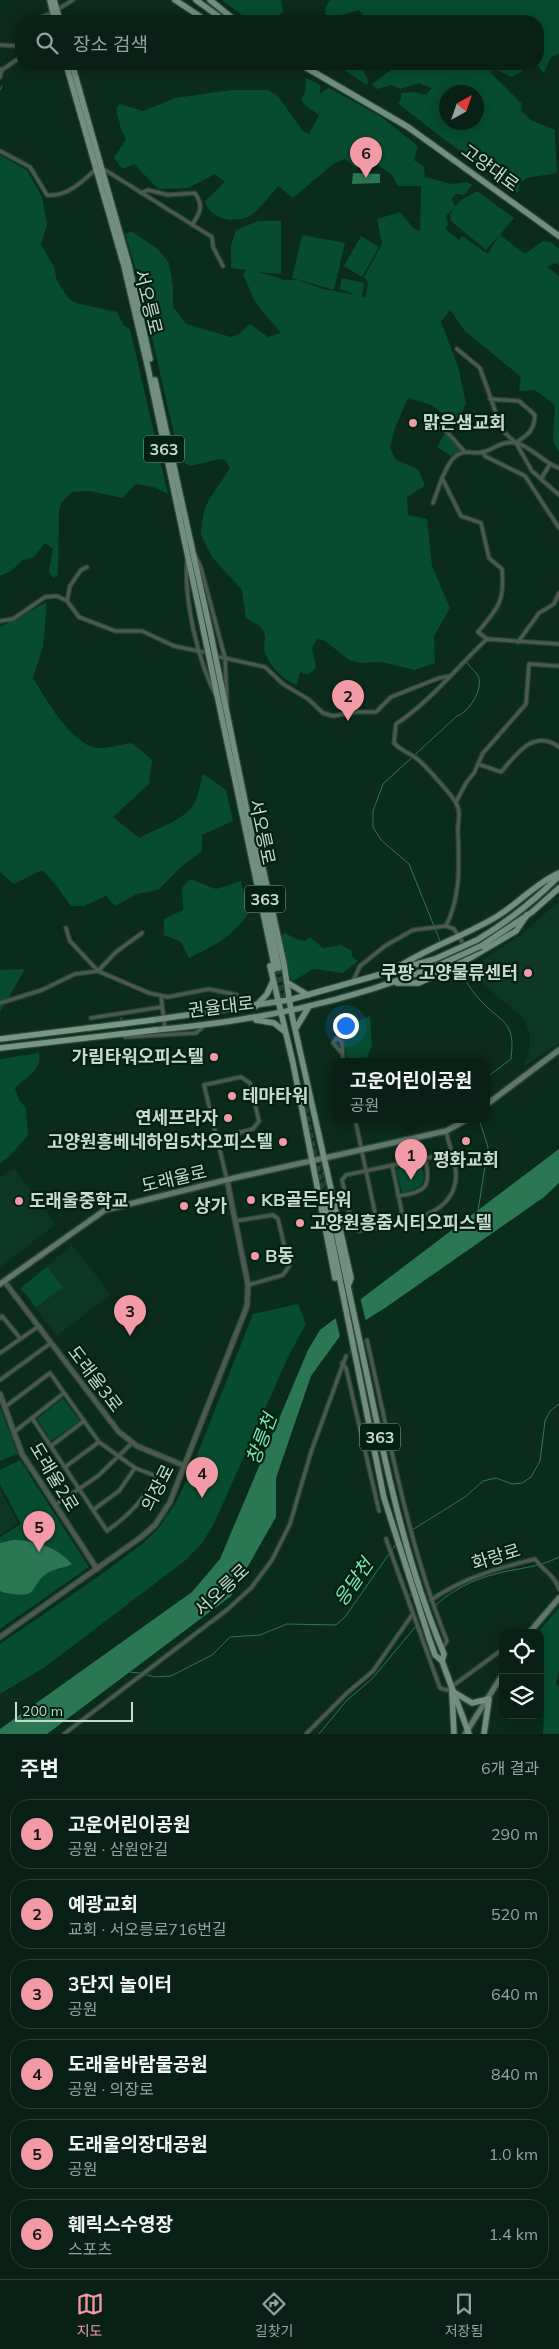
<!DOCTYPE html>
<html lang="ko">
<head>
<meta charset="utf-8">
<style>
  :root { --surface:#082015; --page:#11281e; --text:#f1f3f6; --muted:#98a3a0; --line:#293e34; --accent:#f39aa7 }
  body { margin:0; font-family:Mulish,"Noto Sans KR",sans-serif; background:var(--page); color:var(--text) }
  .controls { position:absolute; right:15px; bottom:15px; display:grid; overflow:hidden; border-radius:10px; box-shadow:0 2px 12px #0003 }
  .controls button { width:45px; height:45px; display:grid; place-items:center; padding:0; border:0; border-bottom:1px solid var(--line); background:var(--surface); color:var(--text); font:25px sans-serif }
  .compass { position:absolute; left:439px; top:85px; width:45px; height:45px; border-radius:50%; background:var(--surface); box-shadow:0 2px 12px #0003; rotate:40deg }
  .scale { position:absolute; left:15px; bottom:12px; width:118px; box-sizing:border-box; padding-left:5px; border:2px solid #c8d9cf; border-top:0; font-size:14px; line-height:18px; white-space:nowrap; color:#c8d9cf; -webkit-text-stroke:4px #022113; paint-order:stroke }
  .you { position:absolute; left:345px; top:1025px; width:18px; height:18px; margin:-12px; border:4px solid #fff; border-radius:50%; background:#1a73e8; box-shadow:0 0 0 8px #1a73e833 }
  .badge { display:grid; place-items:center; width:32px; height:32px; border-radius:50%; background:var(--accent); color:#111; font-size:16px; font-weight:700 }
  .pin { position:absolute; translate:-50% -41px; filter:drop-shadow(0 1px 2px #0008) }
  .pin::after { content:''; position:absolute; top:26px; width:18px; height:15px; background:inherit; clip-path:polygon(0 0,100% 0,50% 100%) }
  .popup { position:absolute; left:332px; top:1058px; width:158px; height:65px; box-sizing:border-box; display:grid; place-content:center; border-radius:10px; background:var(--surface); filter:drop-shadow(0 1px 4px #0005); font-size:16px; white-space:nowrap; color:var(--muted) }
  .popup b { font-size:19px; color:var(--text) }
  .popup::after { content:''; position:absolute; left:50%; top:100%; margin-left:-10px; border:10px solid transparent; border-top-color:var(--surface) }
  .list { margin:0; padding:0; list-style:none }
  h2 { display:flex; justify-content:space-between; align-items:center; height:65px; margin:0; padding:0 20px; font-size:21px }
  h2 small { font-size:16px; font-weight:400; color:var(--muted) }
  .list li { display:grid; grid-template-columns:32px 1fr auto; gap:15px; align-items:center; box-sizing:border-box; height:70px; margin:0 10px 10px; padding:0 10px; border:1px solid var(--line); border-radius:20px }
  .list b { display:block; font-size:19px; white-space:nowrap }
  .list p { margin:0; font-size:16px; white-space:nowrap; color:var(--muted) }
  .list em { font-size:16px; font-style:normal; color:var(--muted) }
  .icon { flex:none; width:28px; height:28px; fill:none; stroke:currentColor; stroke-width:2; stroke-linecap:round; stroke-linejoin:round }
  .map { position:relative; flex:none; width:559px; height:1734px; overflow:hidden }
  .search { position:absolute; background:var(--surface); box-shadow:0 2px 12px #0003; left:15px; right:15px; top:15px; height:55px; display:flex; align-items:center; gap:12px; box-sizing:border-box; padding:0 18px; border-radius:20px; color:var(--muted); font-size:19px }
  .sheet { height:545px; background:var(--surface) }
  nav { display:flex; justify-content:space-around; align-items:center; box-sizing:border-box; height:70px; border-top:1px solid var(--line); background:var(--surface); font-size:14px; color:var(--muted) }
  nav a { display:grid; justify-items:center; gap:2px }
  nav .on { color:var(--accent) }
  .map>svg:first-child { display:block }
  .built { fill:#0d3624 }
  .green { fill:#074b30; fill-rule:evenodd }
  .water { fill:#2b7754 }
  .pier { fill:#0b2b1c }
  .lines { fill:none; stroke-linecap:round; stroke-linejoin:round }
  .stream { stroke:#2b7754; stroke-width:1 }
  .minor-tunnel { stroke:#274537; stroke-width:3; stroke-dasharray:3 1.5; stroke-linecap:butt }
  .primary-tunnel { stroke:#274537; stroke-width:5.5; stroke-dasharray:5.5 3; stroke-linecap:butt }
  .minor-casing { stroke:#294739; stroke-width:5.5 }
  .tertiary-casing { stroke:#294739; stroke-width:7 }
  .secondary-casing { stroke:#294739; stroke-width:8 }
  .primary-casing { stroke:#294739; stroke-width:8 }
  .trunk-casing { stroke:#294739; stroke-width:8 }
  .minor { stroke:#4b5951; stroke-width:3 }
  .tertiary { stroke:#4b5951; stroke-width:4.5 }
  .secondary { stroke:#61776a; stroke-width:5 }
  .primary { stroke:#718e7e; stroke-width:5.5 }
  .trunk { stroke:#789886; stroke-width:5.5 }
  .primary-bridge-casing { stroke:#294739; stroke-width:8; stroke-linecap:butt }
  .primary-bridge { stroke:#718e7e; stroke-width:5.5 }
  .poi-dot { fill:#f39aa7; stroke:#022113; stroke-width:2 }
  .labels { text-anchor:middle; stroke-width:4.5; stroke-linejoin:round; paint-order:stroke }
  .shield { fill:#022113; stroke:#8da297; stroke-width:1 }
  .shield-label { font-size:16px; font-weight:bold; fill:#c8d9cf }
  .street-label { font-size:18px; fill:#c8d9cf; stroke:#022113 }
  .poi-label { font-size:18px; font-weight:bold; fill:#c8d9cf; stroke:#022113; text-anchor:start }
  .water-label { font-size:19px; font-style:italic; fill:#7fe8b3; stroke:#022113 }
</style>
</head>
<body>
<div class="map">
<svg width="559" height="1734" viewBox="0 0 559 1734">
  <rect width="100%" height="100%" fill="#0b2b1c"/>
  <g class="built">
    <polygon points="559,901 559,1043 523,1067 529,1052 530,1035 524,1019 482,983 473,966 521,935"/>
    <polygon points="14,1168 56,1224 0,1267 0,1178"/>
    <polygon points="72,1245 111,1294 57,1336 20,1288"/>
    <polygon points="0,1489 18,1523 0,1535"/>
  </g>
  <g class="green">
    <polygon points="222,0 283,0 281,1 283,11 276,21 250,21"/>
    <polygon points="330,0 559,0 559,54 551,57 544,73 536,64 538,21 424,21 402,18 397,21 362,21 364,16 359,10 326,19 325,8"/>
    <polygon points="337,64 368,64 363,69 368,80 367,85 336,65"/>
    <path d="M 404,64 L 521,64 L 524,70 L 512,77 L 496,70 L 490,72 L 522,104 L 521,111 L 531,120 L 555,130 L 557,173 L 527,178 L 520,183 L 518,193 C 478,164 437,135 398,103 L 401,100 L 401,93 L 414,92 L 426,95 L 432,88 L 419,83 L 400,89 L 391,85 L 377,89 L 372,84 L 396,66 L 403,67 ZM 446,92 L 476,92 L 476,122 L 446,122 Z"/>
    <path d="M 306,78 L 320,85 L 320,94 L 328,88 L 331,89 L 380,116 L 418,146 L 414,160 L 424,167 L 425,177 L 452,184 L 467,182 L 472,185 L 464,195 L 456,194 L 452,198 L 455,207 L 461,200 L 477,191 L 514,218 L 500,235 L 525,254 L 543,241 L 551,242 L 559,249 L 559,265 L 555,263 L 547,267 L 559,276 L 559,452 L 553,442 L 555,405 L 535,390 L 519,391 L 521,377 L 465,331 L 450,310 L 441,322 L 458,366 L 466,404 L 456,423 L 431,405 L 408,398 L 395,428 L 390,448 L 396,460 L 418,469 L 425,486 L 407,497 L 408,515 L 427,519 L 432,566 L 450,608 L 434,636 L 435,663 L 415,670 L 381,662 L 361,663 L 349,660 L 325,641 L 317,639 L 312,648 L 316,668 L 308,675 L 300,672 L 297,685 C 284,682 265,661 264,648 C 264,640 267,636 262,629 C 259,624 251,622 246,618 L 242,590 L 212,557 L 201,535 L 203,515 L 208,501 L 230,468 L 225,460 L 220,459 L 190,466 L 180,460 L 137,273 L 125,234 L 131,231 L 158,249 L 169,263 L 173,288 L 173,307 L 186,324 L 231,337 L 239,334 L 250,324 L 268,337 L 281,333 L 255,302 L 243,274 L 246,270 L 231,268 L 231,245 L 236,230 L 258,221 L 281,221 L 281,274 L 258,272 L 285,280 L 298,280 L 323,289 L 356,295 L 340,289 L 342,278 L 364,283 L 362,296 L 366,297 L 368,282 L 364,277 L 382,244 L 377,219 L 400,212 L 413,228 L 420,231 L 421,186 L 398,186 L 392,175 L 375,163 L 356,168 L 345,159 L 333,164 L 293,198 L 278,186 C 270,196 261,208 251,215 C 235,225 209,219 205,201 L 225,182 L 215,174 L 188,188 L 158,189 L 134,164 L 122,169 L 114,158 L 126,139 L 121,129 L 116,108 L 120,104 L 143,111 L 175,98 L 231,90 L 268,90 L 278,96 L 303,131 L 309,134 L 319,115 L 306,106 L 301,100 L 305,92 ZM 454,208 L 450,215 L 451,221 L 486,250 L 499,235 L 488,254 L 462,236 L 459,240 L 445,229 L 448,224 L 446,216 Z"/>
    <polygon points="0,155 27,170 42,197 47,225 41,244 54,267 57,281 69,299 76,303 117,312 124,326 130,329 168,494 153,487 135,484 123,498 89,491 72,492 62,502 59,509 58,575 53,578 49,571 53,549 45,543 34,557 23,560 11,571 0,576"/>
    <polygon points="302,235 345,243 334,290 292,278"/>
    <polygon points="361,236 379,247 362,277 344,266"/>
    <polygon points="445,433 462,451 451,456 437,447"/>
    <path d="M 47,602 L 43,646 L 33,678 C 45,698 71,744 97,748 C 107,749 122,744 132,743 L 152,760 L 149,784 L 113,817 L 139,838 C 157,828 186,820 195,802 C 199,794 200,783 203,774 L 226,790 L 233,821 L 202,835 L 202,851 L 181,867 L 158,890 L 137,894 L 115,906 L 106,896 L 84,906 L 71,906 L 55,884 L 42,870 L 14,884 L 0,872 L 0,627 Z"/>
    <path d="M 190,879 L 216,889 L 241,881 L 248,914 C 231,938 215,945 189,958 L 181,942 L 164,935 L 164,919 L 183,910 L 182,888 Z"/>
    <polygon points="285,933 298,940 305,941 310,937 323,948 341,945 351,950 353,957 358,961 343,973 313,969 292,982 277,940"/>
    <polygon points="25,969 0,1012 0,970"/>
    <polygon points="370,1016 372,1046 366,1061 347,1061 342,1027"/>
    <path d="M 39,1053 C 42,1071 27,1076 15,1088 L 19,1100 L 26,1108 L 28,1135 L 10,1156 L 0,1163 L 0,1059 Z"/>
    <path d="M 421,1164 C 428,1186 422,1187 402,1193 L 396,1169 Z"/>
    <polygon points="47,1267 63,1287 36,1307 21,1288"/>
    <polygon points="298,1304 306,1324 289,1355 213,1526 202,1543 186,1560 45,1667 0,1694 0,1644 99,1576 142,1544 158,1529 175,1504 190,1473 253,1314"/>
    <polygon points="63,1398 80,1421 51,1441 37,1419"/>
    <polygon points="0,1407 18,1454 0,1461"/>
    <polygon points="20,1460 89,1567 0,1629 0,1537 21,1524 0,1484 0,1470"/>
    <polygon points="559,1608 559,1671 556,1683 559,1687 559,1734 543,1734 544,1714 540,1713 540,1633 537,1633"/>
  </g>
  <g class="water">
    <polygon points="353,173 380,174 380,183 352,184"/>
    <polygon points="559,1149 559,1183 544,1197 385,1308 340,1336 311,1376 276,1478 276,1517 231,1596 47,1734 0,1734 0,1729 192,1592 220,1559 308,1350 320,1330"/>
    <path d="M 13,1540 C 35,1540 57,1547 72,1564 C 65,1568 56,1568 49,1572 C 26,1586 44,1601 2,1592 L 0,1591 L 0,1543 Z"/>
  </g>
  <polygon class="pier" points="360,1297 366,1322 341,1340 335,1316"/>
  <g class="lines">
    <g class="stream">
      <polyline points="0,90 2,86"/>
      <path d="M 440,941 L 409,864 L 381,840 L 373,827 L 373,811 L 383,784 L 457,716 C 469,712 484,689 478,676 C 476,672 470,667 467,663"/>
      <path d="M 457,967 C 464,979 471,990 480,1000 C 502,1024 516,1020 511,1059 L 486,1078"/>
      <polyline points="478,1211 488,1147 479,1119"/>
      <polyline points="412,1530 465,1497 483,1481 496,1478 512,1484 522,1483 531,1477 540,1461 545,1421 550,1411 559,1404"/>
      <path d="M 436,1605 C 452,1590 473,1580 495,1574 C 516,1568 539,1568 559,1557"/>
      <polyline points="129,1672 140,1673"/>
      <polyline points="144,1674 155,1677 171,1676 212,1655 230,1637 260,1635 287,1624 336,1625 345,1617 396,1544"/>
      <polyline points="319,1734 347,1700 372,1679 416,1626"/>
    </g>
    <g class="minor-tunnel">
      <polyline points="121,1017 124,1033"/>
      <polyline points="346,1356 367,1340"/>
      <polyline points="409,1596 425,1589"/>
    </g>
    <g class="primary-tunnel">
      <polyline points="279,968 288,1005"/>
      <polyline points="275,969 280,999"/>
      <polyline points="305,1108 323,1196"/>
      <polyline points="321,1155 329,1195"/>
    </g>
    <defs>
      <g id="minor">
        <polyline points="60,8 73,0"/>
        <polyline points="33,21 48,14"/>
        <polyline points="0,45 21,46"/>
        <polyline points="0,69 2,70 19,58 21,51"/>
        <polyline points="0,77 2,70"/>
        <path d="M 0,151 L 30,167 L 47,195 C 67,197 82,182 96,169"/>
        <polyline points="102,168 212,237 213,247 223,266"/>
        <path d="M 141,193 L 148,190 L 168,195 L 195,193 C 204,206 200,213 192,225"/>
        <polyline points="457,349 480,368 498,419 505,433 516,443 532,471 559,495"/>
        <path d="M 490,399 L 519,401 L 535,415 C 534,430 529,434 517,442"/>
        <polyline points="433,423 447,432 465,452"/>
        <polyline points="483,452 485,456 525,476 559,528"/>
        <polyline points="541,479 550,464"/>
        <polyline points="433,503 442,478"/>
        <polyline points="195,555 201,568 225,658 227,704"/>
        <path d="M 187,561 C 184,601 198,661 216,696"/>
        <polyline points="67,601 70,586 81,570 87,567"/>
        <polyline points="0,621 13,619 45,597 57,596 67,601 79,617 115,631 142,631 174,646 203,652"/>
        <path d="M 487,639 L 478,632 C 498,608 505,602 502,569 L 489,558 L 481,523 L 461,516 L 442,478 C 448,466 452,453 467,452 C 472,452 478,454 483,452 C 495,449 502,440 516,443 C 529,445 544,463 559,468"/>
        <polyline points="518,642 539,613 554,604 559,593"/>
        <polyline points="220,657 265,667 283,684 308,699 323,713 333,716 357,712 376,712 391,697 439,678 450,676"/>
        <path d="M 478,764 L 501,772 C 516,755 533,728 559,747"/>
        <polyline points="456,802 466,783 474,773 483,753 526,704 529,664 559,666"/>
        <polyline points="66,928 70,941 98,971 149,993 168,997 209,989 237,995 240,1008"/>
        <path d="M 469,953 L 454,929 L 446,926 C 461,895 459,867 458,833 C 457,823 462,813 456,803 C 451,794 424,764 416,758 C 408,752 400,750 394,743 L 396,724 C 431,701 457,667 487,639 L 559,644"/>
        <polyline points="353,981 360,966 385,946 413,930 446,926"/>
        <polyline points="161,996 165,1029"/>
        <polyline points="0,1003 42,990 75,974 98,971 116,952 142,933"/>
        <polyline points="91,1018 162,1007"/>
        <polyline points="125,1035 125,1037 196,1033 204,1026"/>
        <polyline points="341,1052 333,1043 337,1038 342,1042 343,1061"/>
        <polyline points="355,1119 378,1227"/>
        <path d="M 446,1131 C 449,1145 456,1162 456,1176 C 455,1221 391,1224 359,1231 L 353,1229 L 342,1180 L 346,1175 L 451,1153"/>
        <polyline points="216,1139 253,1129 259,1121 250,1083 241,1077 204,1085 227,1180"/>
        <polyline points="392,1165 404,1222"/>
        <path d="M 398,1196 C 426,1192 432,1187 425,1158"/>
        <polyline points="235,1221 273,1215 278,1219 289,1266 283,1275 248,1285"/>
        <polyline points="0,1318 2,1316 20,1338"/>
        <path d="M 367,1340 C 390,1441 408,1544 447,1641 L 442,1649"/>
        <polyline points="0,1353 39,1326"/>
        <polyline points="342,1363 346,1368 379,1511"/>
        <polyline points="0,1380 51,1343"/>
        <path d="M 5,1407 L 50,1373 L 99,1442 L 135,1468 L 156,1476 C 144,1500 129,1515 107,1531 L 32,1418"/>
        <polyline points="14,1432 64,1393"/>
        <polyline points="51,1446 84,1421"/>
        <polyline points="65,1467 99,1442"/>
        <polyline points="55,1505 98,1476 132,1443"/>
        <polyline points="93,1510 119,1491 135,1468"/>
        <polyline points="386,1539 440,1688 447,1690 503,1649"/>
        <path d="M 431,1600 C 463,1578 498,1568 535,1559 C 545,1573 553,1573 559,1589"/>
        <polyline points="64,1734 228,1609 251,1588 272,1560 290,1524 311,1452 346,1356"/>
        <polyline points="306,1734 347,1693 373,1671 412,1615"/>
      </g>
      <g id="tertiary">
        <polyline points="4,1281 118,1431 137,1446 185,1466"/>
        <polyline points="0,1394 22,1454 97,1569"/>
        <polyline points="0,1637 140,1538 155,1525 170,1502 247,1306 248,1285 227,1180"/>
      </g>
      <g id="secondary">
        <polyline points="486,1105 559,1050"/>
        <polyline points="0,1284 105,1210 234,1178 446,1131 468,1119"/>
        <polyline points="529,1633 559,1598"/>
        <polyline points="465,1734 503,1674"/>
      </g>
      <g id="primary">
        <polyline points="50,0 55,21"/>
        <polyline points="54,0 60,21"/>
        <polyline points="175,0 207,21"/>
        <polyline points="196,0 225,21"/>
        <polyline points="210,0 236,21"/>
        <polyline points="66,64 124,266 148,368 275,969"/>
        <polyline points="72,64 129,265 150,359"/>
        <polyline points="300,64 408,127 559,236"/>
        <polyline points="155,380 210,630 279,968"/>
        <polyline points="259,850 284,964 291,1011 351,1278 348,1286"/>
        <path d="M 477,940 C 507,922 534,901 559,876"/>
        <polyline points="481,946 532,912 559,888"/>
        <polyline points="270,966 293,1063 335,1278"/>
        <path d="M 394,970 C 425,948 463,937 496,917 C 518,904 536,883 559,873"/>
        <polyline points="288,983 308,995"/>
        <polyline points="397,983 419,983 472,957 516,931 527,915"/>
        <polyline points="256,1006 267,994 273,981"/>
        <polyline points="153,1020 289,1000 435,959"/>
        <polyline points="256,1020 274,1023 284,1031"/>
        <polyline points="296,1028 308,1008"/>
        <path d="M 155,1030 C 255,1021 345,1003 439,965"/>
        <path d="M 329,1195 C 341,1257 355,1318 368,1380 C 387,1472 407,1566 444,1654 L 442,1661 L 469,1734"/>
        <polyline points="323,1196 384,1498 429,1638 435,1655 442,1661"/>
        <polyline points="452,1691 472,1703 489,1699 484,1734"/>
        <polyline points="452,1693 454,1734"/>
      </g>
      <g id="trunk">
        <polyline points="0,1039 153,1020"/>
        <polyline points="0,1048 155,1030"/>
      </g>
    </defs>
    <use href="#minor" class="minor-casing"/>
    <use href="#tertiary" class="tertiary-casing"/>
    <use href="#secondary" class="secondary-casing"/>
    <use href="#primary" class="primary-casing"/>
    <use href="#trunk" class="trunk-casing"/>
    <use href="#minor" class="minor"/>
    <use href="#tertiary" class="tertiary"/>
    <use href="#secondary" class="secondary"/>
    <use href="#primary" class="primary"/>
    <use href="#trunk" class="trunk"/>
    <defs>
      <g id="primary-bridge">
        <polyline points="435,959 477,940"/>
        <polyline points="439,965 481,946"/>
      </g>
    </defs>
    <use href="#primary-bridge" class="primary-bridge-casing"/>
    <use href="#primary-bridge" class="primary-bridge"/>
  </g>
  <g class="poi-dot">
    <circle cx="413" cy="423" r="5"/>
    <circle cx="528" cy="973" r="5"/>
    <circle cx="214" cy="1057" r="5"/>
    <circle cx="232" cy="1096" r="5"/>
    <circle cx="228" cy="1118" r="5"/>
    <circle cx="466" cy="1141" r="5"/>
    <circle cx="283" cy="1142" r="5"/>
    <circle cx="251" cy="1200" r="5"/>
    <circle cx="19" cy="1201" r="5"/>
    <circle cx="184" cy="1206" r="5"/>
    <circle cx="300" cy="1223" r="5"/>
    <circle cx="255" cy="1256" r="5"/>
  </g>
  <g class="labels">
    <g class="shield">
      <rect x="144" y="435.5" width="40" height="27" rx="4"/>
      <rect x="245" y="885.5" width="40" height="27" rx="4"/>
      <rect x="360" y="1423.5" width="40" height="27" rx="4"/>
    </g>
    <g class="shield-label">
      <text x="164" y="455">363</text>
      <text x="265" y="905">363</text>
      <text x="380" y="1443">363</text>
    </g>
    <g class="street-label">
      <text transform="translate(490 168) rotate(36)" y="6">고양대로</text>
      <text transform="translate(148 302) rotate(76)" y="6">서오릉로</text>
      <text transform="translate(262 832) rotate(78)" y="6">서오릉로</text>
      <text transform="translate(221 1007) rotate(-7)" y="6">권율대로</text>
      <text transform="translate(174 1179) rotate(-13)" y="6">도래울로</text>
      <text transform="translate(95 1379) rotate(53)" y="6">도래울3로</text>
      <text transform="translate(54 1477) rotate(59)" y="6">도래울2로</text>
      <text transform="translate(158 1488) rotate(-63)" y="6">의장로</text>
      <text transform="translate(496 1557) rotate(-17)" y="6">화랑로</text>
      <text transform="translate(222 1590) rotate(-43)" y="6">서오릉로</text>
    </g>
    <g class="poi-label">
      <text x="423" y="429">맑은샘교회</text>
      <text x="518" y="979" text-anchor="end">쿠팡 고양물류센터</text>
      <text x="204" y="1063" text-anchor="end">가림타워오피스텔</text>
      <text x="242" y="1102">테마타워</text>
      <text x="218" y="1124" text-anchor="end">연세프라자</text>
      <text x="273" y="1148" text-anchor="end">고양원흥베네하임5차오피스텔</text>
      <text x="466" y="1166" text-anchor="middle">평화교회</text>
      <text x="261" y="1206">KB골든타워</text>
      <text x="29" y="1207">도래울중학교</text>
      <text x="194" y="1212">상가</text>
      <text x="310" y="1229">고양원흥줌시티오피스텔</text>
      <text x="265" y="1262">B동</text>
    </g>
    <g class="water-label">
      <text transform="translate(261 1439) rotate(-69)" y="7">창릉천</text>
      <text transform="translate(353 1582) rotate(-55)" y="7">응달천</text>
    </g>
  </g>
</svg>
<div class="controls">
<button><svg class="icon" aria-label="locate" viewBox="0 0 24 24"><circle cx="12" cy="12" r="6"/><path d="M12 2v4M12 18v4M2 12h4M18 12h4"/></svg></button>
<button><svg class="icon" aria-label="layers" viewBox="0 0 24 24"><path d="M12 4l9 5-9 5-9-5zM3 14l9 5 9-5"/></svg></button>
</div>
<svg class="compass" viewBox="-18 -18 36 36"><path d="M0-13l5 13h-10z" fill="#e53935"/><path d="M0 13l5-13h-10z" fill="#98a3a0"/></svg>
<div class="scale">200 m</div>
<div class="you"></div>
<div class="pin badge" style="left:411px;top:1180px">1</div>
<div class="popup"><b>고운어린이공원</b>공원</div>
<div class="pin badge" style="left:348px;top:721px">2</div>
<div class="pin badge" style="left:130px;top:1336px">3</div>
<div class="pin badge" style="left:202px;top:1498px">4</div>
<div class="pin badge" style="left:39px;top:1552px">5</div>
<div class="pin badge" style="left:366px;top:178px">6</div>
<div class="search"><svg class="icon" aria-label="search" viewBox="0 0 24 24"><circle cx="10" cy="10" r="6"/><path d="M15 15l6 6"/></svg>장소 검색</div>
</div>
<section class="sheet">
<h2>주변<small>6개 결과</small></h2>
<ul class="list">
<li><span class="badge">1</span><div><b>고운어린이공원</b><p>공원 · 삼원안길</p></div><em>290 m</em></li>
<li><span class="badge">2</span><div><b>예광교회</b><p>교회 · 서오릉로716번길</p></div><em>520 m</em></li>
<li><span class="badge">3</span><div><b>3단지 놀이터</b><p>공원</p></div><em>640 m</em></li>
<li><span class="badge">4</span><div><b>도래울바람물공원</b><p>공원 · 의장로</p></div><em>840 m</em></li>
<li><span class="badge">5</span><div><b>도래울의장대공원</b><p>공원</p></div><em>1.0 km</em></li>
<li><span class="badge">6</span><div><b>훼릭스수영장</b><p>스포츠</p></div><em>1.4 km</em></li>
</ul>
</section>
<nav>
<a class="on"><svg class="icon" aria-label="map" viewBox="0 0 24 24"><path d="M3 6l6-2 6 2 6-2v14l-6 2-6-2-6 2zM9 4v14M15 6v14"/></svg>지도</a>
<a><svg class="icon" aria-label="directions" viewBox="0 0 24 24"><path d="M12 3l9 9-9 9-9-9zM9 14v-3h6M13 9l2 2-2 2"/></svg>길찾기</a>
<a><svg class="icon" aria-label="saved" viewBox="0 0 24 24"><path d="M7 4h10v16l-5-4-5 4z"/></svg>저장됨</a>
</nav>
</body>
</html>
